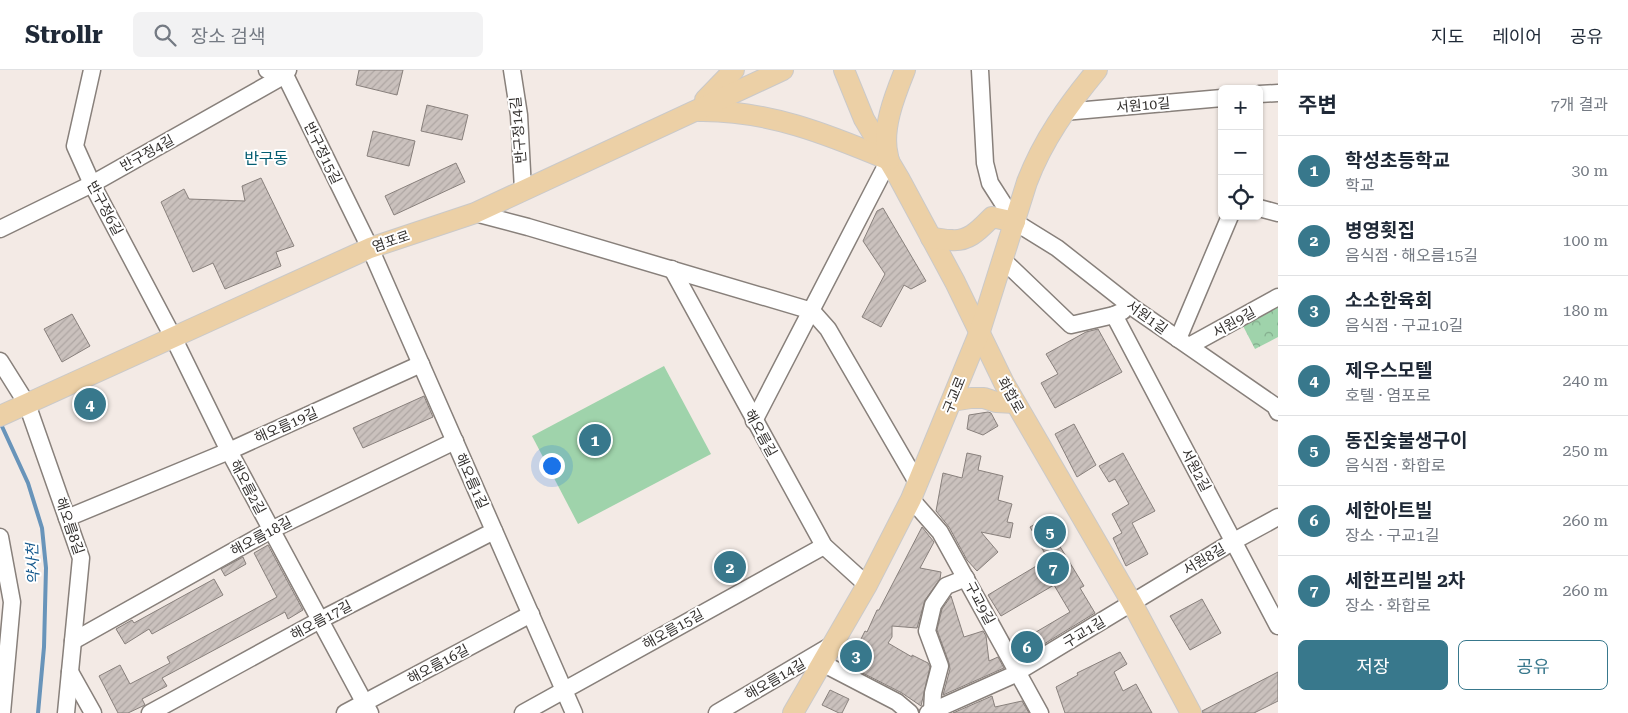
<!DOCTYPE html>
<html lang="ko">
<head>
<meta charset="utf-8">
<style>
  :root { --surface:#fff; --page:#f2f2f3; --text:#1f2937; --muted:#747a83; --line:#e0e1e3; --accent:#38788c }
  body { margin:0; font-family:"Roboto Serif","Noto Sans KR",serif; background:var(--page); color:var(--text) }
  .controls { position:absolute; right:15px; top:15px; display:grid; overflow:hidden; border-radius:8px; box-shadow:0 1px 4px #0004 }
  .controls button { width:45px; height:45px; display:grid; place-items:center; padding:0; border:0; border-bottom:1px solid var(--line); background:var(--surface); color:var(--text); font:25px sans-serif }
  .you { position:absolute; left:551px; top:395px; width:18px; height:18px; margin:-12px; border:4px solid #fff; border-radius:50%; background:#1a73e8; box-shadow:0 0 0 8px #1a73e833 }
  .badge { display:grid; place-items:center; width:32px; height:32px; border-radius:50%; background:var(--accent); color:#fff; font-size:16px; font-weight:700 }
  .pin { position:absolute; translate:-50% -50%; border:2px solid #fff; box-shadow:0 1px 5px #0006 }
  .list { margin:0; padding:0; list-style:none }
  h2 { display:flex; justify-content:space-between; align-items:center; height:65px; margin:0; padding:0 20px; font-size:21px }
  h2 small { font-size:16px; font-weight:400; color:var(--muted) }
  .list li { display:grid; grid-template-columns:32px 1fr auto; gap:15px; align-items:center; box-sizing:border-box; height:70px; padding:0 20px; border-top:1px solid var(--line) }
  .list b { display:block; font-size:19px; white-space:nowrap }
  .list p { margin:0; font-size:16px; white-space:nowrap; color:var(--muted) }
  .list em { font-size:16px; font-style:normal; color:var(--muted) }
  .actions { display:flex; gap:10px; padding:15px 20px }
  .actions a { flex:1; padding:11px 0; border:1px solid var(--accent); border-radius:8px; text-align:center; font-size:18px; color:var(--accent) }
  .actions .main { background:var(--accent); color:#fff }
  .icon { flex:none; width:28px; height:28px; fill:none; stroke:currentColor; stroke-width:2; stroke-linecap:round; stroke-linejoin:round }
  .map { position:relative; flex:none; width:1278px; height:643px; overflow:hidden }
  header { display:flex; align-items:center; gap:30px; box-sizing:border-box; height:70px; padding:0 25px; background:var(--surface); border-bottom:1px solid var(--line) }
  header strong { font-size:24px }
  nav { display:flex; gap:28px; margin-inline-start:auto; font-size:18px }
  .search { width:350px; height:45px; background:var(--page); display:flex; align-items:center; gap:12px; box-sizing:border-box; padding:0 18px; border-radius:8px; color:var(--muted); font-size:19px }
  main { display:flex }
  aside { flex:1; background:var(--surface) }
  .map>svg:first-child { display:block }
  .forest { fill:url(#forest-crowns) }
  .pitch { fill:#9fd3ab }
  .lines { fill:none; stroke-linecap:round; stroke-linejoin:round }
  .stream { stroke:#6894ba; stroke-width:4 }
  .building { fill:url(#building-hatch); stroke:#88807c }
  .minor-casing { stroke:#88807b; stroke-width:19 }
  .major-casing { stroke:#cac9c9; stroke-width:22 }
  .minor { stroke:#fff; stroke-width:16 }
  .major { stroke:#ecd0a6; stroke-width:20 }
  .labels { text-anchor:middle; stroke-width:4; stroke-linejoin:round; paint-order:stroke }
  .street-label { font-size:14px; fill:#34312f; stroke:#fff }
  .water-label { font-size:15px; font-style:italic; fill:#175a8e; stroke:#fff }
  .quarter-label { font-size:16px; fill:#045d72; stroke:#fff }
</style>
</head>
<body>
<header>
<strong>Strollr</strong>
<div class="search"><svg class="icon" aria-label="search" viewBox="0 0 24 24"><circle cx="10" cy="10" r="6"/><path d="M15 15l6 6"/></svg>장소 검색</div>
<nav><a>지도</a><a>레이어</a><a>공유</a></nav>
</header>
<main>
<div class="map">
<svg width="1278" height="643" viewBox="0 0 1278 643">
  <defs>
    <pattern id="forest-crowns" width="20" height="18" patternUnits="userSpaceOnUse" patternTransform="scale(1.25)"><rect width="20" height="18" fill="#9fd3ab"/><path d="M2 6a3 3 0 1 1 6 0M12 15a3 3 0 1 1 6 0" fill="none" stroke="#82ac8c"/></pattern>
    <pattern id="building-hatch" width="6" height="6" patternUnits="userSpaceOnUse" patternTransform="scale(1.25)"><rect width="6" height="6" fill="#cac1bd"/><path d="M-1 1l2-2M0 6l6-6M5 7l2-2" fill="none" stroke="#aea6a3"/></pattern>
  </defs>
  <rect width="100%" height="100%" fill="#f3eae5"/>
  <polygon class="forest" points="1278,237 1278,267 1255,279 1242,254"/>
  <polygon class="pitch" points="664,296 711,384 578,454 532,366"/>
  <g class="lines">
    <polyline class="stream" points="0,352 28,413 42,458 46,498 44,577 38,643"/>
  </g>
  <g class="building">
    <polygon points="359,0 403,0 397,25 356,15"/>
    <polygon points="427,35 468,45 462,70 421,61"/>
    <polygon points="373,61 415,71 409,96 367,86"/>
    <polygon points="456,93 465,112 394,145 385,126"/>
    <polygon points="261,108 294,176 276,182 281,196 225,219 213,193 193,202 161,132 184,119 189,129 245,131 242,116"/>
    <polygon points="883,138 926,211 911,219 904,215 881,257 862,247 885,204 863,171 877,141"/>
    <polygon points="72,244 90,276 62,292 44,259"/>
    <polygon points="1098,259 1122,302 1055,338 1041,313 1058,304 1046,284 1086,262"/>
    <polygon points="424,326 433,347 363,378 353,358"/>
    <polygon points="988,342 991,343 998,356 983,365 967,359 969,345"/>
    <polygon points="1074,354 1096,395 1077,407 1055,364"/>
    <polygon points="967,383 981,386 978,400 1003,406 998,430 1012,434 1007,452 1013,453 1010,468 981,462 998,482 977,501 967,490 949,457 936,441 943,403 962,408"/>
    <polygon points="1123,383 1155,441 1132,453 1148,484 1126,496 1113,468 1122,463 1112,444 1129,434 1115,409 1109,412 1099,396"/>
    <polygon points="1046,448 1058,469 1056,470 1084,516 1080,518 1095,543 1021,588 1014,575 1070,542 1054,515 1001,546 988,525 1048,489 1030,457"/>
    <polygon points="922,457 934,472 920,498 941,502 940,509 925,530 917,558 892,556 892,567 888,573 912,587 912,585 928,593 930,597 921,636 902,623 849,596 860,576 858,575 865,561 867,562 877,540 879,540"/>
    <polygon points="268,475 303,540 288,549 285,542 162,608 167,616 142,629 145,635 128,643 118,643 99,606 120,595 130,614 170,593 167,587 277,527 254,483"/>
    <polygon points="243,487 246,494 225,506 221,499"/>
    <polygon points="214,509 223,525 152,564 149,559 125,574 116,559 132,550 134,553"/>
    <polygon points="951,526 964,567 983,561 986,566 989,591 998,587 1004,598 943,625 950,599 949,593 937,560 942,539"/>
    <polygon points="1202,529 1221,563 1190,580 1170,546"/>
    <polygon points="1120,582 1127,594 1114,602 1123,621 1136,614 1152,643 1065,643 1056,617 1078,605 1077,603"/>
    <polygon points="1278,602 1278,631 1254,643 1203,643 1202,641"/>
    <polygon points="830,620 849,629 842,643 839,643 822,635"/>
    <polygon points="992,626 995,637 1022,631 1029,643 953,643"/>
  </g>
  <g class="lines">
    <defs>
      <g id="minor">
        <polyline points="92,0 75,76 92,114 173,267 229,381 370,643"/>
        <polyline points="267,0 285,5 370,178 574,643"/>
        <polyline points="512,0 519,45 523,120"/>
        <polyline points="980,0 985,93 990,113 1015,152 1057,178 1132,237 1275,336 1278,342"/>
        <polyline points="1259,24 1278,23"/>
        <polyline points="1064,42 1222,28"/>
        <polyline points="1259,138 1278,143"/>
        <polyline points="475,143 528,157 812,241 828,259 918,414"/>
        <polyline points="0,159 92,114 285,5 288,0"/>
        <polyline points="1003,190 1071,255 1114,245 1123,241"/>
        <polyline points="672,199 824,476 867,515"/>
        <polyline points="1114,245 1278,556"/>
        <polyline points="1178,269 1230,146"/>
        <polyline points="1189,276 1278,227"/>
        <polyline points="0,291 27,334 81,488 66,643"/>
        <polyline points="754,351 889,90"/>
        <polyline points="911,429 940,462 1040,643"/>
        <polyline points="67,448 229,381 421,294"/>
        <polyline points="0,467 12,532 2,643"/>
        <polyline points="73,571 271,460 455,371"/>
        <polyline points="822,593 897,632 910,643"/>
        <polyline points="70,602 93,643"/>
        <polyline points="932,641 933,623 940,596 927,561 933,535 946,516 966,508"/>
        <polyline points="150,643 320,550 494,461"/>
        <polyline points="345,643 531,544"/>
        <polyline points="523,643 824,476"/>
        <polyline points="717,643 832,575"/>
        <polyline points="928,643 1011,606 1234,471 1278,447"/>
      </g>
      <g id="major">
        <polyline points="844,0 864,49 899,108 955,212 1004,313 1132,533 1191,643"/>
        <polyline points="705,30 734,0"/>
        <path d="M 699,41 C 767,40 827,64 889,90"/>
        <path d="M 888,86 C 881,59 895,25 905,0"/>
        <path d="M 931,168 C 938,168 944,170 951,170 C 969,172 980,159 992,147 L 1015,152"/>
        <polyline points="952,331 971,328 984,328 996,332 1015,333"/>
        <polyline points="0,346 370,178 475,143 783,0"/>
        <path d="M 793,643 L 867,515 L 911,429 L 980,261 L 1027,112 C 1043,70 1068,35 1097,0"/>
      </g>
    </defs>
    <use href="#minor" class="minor-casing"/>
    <use href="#major" class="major-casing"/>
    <use href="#minor" class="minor"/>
    <use href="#major" class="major"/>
  </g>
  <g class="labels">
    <g class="street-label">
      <text transform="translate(1143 35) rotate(-5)" y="5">서원10길</text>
      <text transform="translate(518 60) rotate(-95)" y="5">반구정14길</text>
      <text transform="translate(147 83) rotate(-29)" y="5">반구정4길</text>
      <text transform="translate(323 83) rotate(64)" y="5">반구정15길</text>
      <text transform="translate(105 138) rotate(62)" y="5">반구정6길</text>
      <text transform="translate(391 171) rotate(-19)" y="5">염포로</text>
      <text transform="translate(1147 247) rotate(36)" y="5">서원1길</text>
      <text transform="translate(1234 252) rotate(-29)" y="5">서원9길</text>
      <text transform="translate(954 325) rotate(-68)" y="5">구교로</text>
      <text transform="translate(1011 325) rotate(61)" y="5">화합로</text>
      <text transform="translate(286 355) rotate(-24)" y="5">해오름19길</text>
      <text transform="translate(761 363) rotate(61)" y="5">해오름길</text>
      <text transform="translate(1196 400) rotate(62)" y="5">서원2길</text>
      <text transform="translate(472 411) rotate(66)" y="5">해오름1길</text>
      <text transform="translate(248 417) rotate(62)" y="5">해오름2길</text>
      <text transform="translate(70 456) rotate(71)" y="5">해오름8길</text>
      <text transform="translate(261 466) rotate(-28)" y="5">해오름18길</text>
      <text transform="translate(1204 489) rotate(-31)" y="5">서원8길</text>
      <text transform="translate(980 533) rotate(62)" y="5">구교9길</text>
      <text transform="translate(321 550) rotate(-28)" y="5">해오름17길</text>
      <text transform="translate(673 559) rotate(-29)" y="5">해오름15길</text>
      <text transform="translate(1084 562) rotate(-31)" y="5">구교1길</text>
      <text transform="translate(438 594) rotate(-28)" y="5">해오름16길</text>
      <text transform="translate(775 609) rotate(-30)" y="5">해오름14길</text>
    </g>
    <g class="water-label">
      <text transform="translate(33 494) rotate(-92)" y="5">약사천</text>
    </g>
    <g class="quarter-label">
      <text x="266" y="94">반구동</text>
    </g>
  </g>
</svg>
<div class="controls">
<button>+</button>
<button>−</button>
<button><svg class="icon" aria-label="locate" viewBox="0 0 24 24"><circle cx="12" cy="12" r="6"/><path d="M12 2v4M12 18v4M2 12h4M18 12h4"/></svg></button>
</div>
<div class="you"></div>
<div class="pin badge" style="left:595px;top:370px">1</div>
<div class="pin badge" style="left:730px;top:497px">2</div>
<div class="pin badge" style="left:856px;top:586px">3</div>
<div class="pin badge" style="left:90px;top:334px">4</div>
<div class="pin badge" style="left:1050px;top:462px">5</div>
<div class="pin badge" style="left:1027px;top:577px">6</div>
<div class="pin badge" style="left:1053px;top:498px">7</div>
</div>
<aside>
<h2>주변<small>7개 결과</small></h2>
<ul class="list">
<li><span class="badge">1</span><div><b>학성초등학교</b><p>학교</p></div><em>30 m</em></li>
<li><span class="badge">2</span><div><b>병영횟집</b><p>음식점 · 해오름15길</p></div><em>100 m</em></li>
<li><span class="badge">3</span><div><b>소소한육회</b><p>음식점 · 구교10길</p></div><em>180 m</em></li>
<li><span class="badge">4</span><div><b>제우스모텔</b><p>호텔 · 염포로</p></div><em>240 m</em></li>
<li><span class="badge">5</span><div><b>동진숯불생구이</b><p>음식점 · 화합로</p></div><em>250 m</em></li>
<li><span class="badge">6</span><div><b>세한아트빌</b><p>장소 · 구교1길</p></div><em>260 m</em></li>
<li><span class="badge">7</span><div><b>세한프리빌 2차</b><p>장소 · 화합로</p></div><em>260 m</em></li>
</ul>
<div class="actions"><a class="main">저장</a><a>공유</a></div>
</aside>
</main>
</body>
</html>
